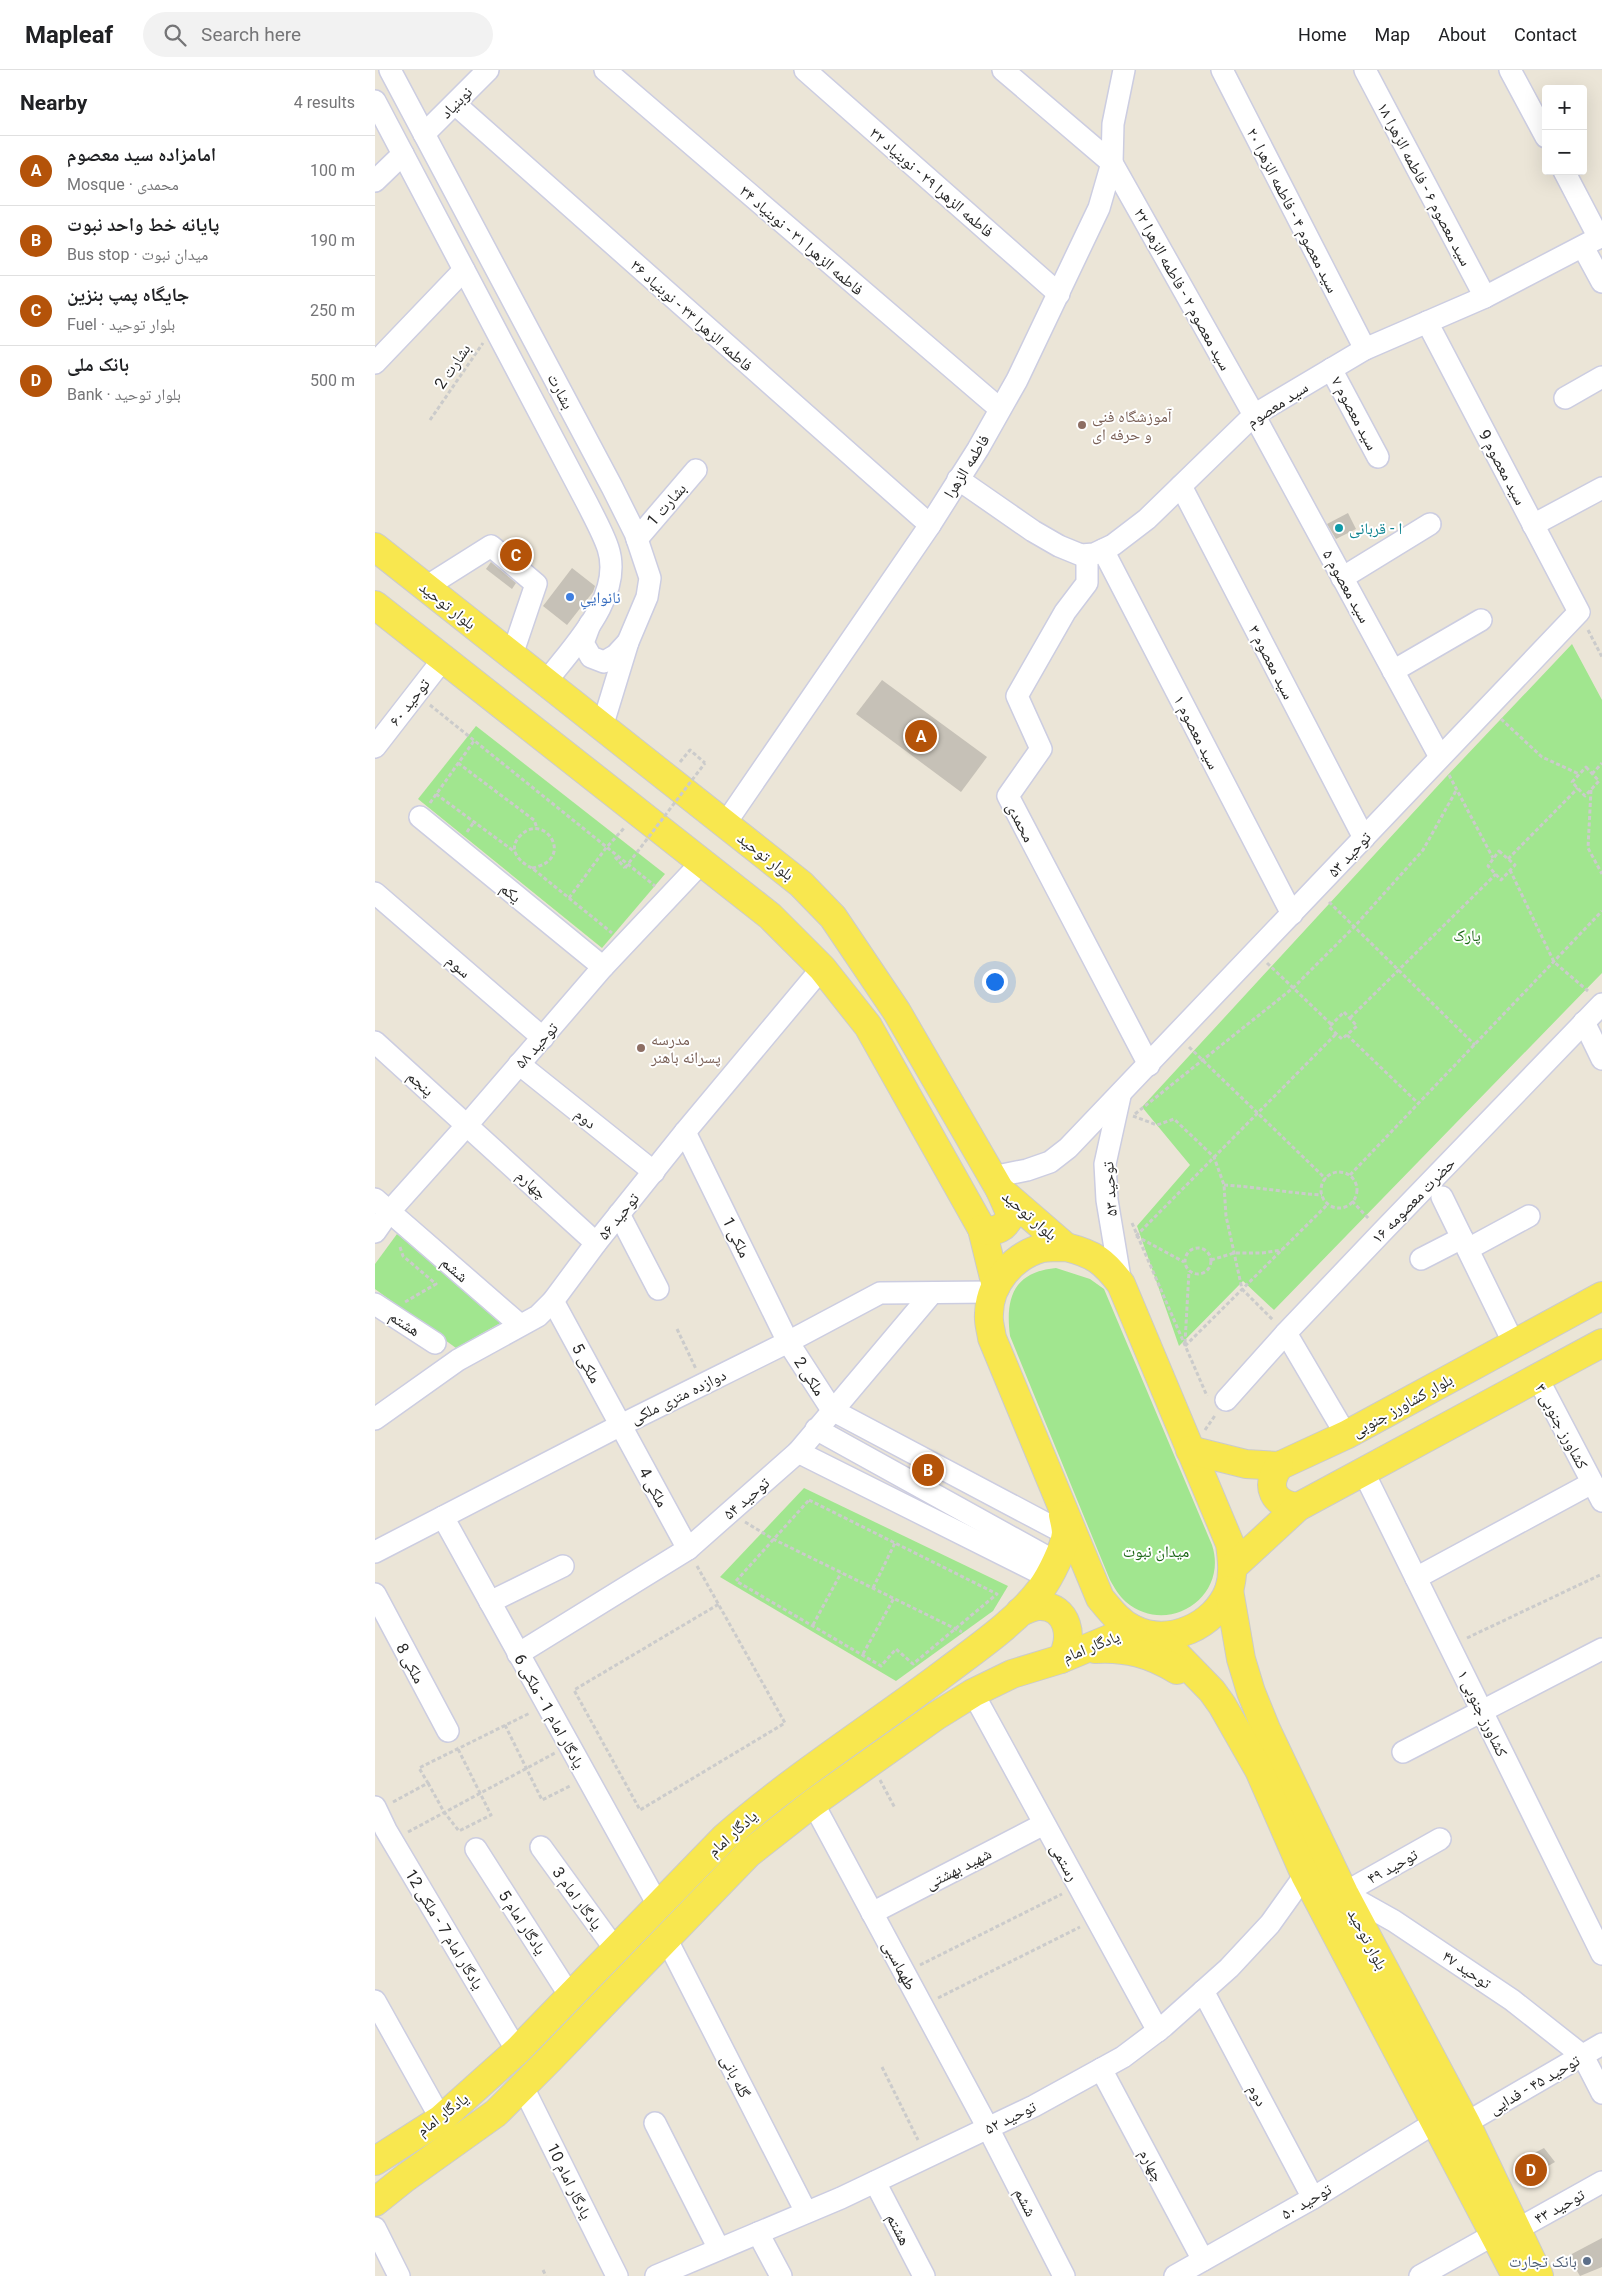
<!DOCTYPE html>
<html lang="en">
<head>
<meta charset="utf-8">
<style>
  :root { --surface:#fff; --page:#f2f2f2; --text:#202124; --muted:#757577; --line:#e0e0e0; --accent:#b45309 }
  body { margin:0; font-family:Roboto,"Noto Naskh Arabic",sans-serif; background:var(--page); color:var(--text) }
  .controls { position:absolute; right:15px; top:15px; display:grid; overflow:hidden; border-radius:5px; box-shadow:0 5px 20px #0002 }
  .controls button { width:45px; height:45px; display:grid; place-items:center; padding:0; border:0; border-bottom:1px solid var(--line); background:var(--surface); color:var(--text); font:25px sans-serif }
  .you { position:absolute; left:619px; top:911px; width:18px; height:18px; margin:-12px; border:4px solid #fff; border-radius:50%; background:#1a73e8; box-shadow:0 0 0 8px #1a73e833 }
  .badge { display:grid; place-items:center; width:32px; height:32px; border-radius:50%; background:var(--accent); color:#fff; font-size:16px; font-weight:700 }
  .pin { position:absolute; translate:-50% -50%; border:2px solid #fff; box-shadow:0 1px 5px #0006 }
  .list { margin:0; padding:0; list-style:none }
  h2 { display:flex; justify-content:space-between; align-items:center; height:65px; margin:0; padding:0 20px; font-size:21px }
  h2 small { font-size:16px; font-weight:400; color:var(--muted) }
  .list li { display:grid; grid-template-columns:32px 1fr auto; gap:15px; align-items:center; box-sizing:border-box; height:70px; padding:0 20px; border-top:1px solid var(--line) }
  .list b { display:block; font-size:19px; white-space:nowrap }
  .list p { margin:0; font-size:16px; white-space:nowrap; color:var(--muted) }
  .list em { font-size:16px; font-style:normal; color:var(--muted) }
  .icon { flex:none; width:28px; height:28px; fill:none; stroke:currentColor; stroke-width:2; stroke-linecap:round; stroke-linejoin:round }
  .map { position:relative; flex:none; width:1227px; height:2206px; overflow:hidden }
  header { display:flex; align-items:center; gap:30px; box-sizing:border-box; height:70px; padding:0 25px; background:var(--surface); border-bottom:1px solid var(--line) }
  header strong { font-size:24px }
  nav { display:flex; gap:28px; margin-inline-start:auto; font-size:18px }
  .search { width:350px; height:45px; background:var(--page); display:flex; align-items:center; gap:12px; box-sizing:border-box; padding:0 18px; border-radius:28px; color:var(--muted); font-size:19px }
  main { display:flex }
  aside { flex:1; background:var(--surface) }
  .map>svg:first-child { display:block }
  .green { fill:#a1e68f }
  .building { fill:#c6c1b7 }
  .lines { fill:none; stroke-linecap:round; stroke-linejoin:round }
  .minor-casing { stroke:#cccde1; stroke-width:24 }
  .major-casing { stroke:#cbcbcb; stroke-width:30 }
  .path { stroke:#cbcbcb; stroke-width:3; stroke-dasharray:4 2.5; stroke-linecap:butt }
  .minor { stroke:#fff; stroke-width:21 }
  .major { stroke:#f8e74f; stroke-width:28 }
  .path-bridge { stroke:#cbcbcb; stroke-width:3; stroke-dasharray:4 2.5; stroke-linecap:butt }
  .education-dot { fill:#8d6e63; stroke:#fff; stroke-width:2 }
  .culture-dot { fill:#0f9aa8; stroke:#fff; stroke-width:2 }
  .shop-dot { fill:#3f7fe0; stroke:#fff; stroke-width:2 }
  .service-dot { fill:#5c6f8a; stroke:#fff; stroke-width:2 }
  .labels { text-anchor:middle; stroke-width:4; stroke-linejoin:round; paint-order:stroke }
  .street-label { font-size:16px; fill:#272727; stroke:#fff }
  .education-label { font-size:16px; fill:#785e54; stroke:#fff; text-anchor:start }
  .culture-label { font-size:16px; fill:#0d838f; stroke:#fff; text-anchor:start }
  .shop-label { font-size:16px; fill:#366cbe; stroke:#fff; text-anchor:start }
  .park-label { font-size:16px; fill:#1b6615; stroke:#fff }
  .service-label { font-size:16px; fill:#4e5e75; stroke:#fff; text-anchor:end }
</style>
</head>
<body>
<header>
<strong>Mapleaf</strong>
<div class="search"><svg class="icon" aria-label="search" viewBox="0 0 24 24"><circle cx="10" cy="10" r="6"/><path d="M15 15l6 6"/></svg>Search here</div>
<nav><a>Home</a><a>Map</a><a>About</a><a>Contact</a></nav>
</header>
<main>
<aside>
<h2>Nearby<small>4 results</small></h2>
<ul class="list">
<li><span class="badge">A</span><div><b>امامزاده سید معصوم</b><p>Mosque · محمدی</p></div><em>100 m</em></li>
<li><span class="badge">B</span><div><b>پایانه خط واحد نبوت</b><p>Bus stop · میدان نبوت</p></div><em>190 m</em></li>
<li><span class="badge">C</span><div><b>جایگاه پمپ بنزین</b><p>Fuel · بلوار توحید</p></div><em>250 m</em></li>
<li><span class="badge">D</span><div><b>بانک ملی</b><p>Bank · بلوار توحید</p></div><em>500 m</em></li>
</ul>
</aside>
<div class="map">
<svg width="1227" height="2206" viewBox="0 0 1227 2206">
  <rect width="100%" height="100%" fill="#ebe5d7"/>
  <g class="green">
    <polygon points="1197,574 1227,630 1227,903 899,1240 868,1211 804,1276 762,1156 815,1095 767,1037 1070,708"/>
    <polygon points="101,656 290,804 227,878 43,729"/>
    <polygon points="22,1164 129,1251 81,1278 0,1219 0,1194"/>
    <path d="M 681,1198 L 715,1209 L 729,1219 L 837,1475 C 854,1527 793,1567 751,1532 C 744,1526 739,1517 735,1510 L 635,1266 C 630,1227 639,1202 681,1198 Z"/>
    <polygon points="429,1418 633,1516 618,1541 521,1611 345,1507"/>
  </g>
  <g class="building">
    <polygon points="973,443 981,459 961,469 952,454"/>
    <polygon points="116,492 141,513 137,519 111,499"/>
    <polygon points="197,498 220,516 218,522 192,555 168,536"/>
    <polygon points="507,610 612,687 586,722 481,644"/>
    <polygon points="1169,2078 1180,2092 1151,2109 1142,2092"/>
    <polygon points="1227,2168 1227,2197 1205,2206 1193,2186"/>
  </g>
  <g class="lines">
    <defs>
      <g id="minor">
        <polyline points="15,0 237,417 260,463 275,508 272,527 253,572 227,657"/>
        <polyline points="230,0 625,339"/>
        <polyline points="430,0 684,224"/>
        <polyline points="628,0 737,93 879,345 1065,687"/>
        <polyline points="847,0 990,279"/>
        <polyline points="990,0 1110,227"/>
        <polyline points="1135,0 1171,67"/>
        <path d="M 0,31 L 212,433 C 219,447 228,463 233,478 C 249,527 198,576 171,612"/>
        <polyline points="80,34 555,455"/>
        <polyline points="49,64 113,0"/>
        <polyline points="1189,101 1224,168"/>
        <polyline points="0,111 28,84"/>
        <polyline points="1208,177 1227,212"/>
        <polyline points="0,293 89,200"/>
        <polyline points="956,299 1003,387"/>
        <polyline points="1190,328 1227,307"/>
        <polyline points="583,409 658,461 684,476 706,485 719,484 738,475 772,449 879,345 990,279 1110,227 1227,166"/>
        <polyline points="806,416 989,768"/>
        <polyline points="1158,455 1227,418"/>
        <polyline points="262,469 321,400"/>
        <polyline points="728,480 917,844"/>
        <polyline points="712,486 712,513 690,542 642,626 666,679 633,726 774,995"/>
        <polyline points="967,508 1055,454"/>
        <polyline points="51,517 116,476 161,514 137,585"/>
        <polyline points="215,554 208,573 216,587 229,592 241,585 253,572"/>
        <polyline points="1018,601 1106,550"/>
        <polyline points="0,677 69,588"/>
        <polyline points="45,747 228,897"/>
        <polyline points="350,754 555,455 603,379 642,310 724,138 737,93 738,54 749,0"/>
        <polyline points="0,823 168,968"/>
        <polyline points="1209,952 1227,989"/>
        <polyline points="0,972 221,1173"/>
        <polyline points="144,994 279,1102"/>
        <polyline points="745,1026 730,1094 732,1130 746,1214"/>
        <polyline points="310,1062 413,1272 457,1340 691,1464"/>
        <polyline points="617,1107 652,1100 675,1092 693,1078 1204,542 1052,252"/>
        <polyline points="1067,1127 1139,1274"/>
        <polyline points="0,1129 145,1255"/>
        <polyline points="244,1144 283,1219"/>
        <polyline points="0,1162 14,1142 92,1055 228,897 327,792"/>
        <polyline points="1093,1179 1154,1146"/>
        <polyline points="1046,1189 1087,1168"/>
        <polyline points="178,1231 313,1479"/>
        <polyline points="0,1234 60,1273"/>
        <polyline points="911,1263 971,1365"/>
        <polyline points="1162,1307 1227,1431"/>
        <polyline points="851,1330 911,1263 1007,1162 1227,934"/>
        <polyline points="0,1349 83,1290 163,1246 178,1231 221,1173 310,1062 447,898"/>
        <polyline points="441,1359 681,1492"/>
        <polyline points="423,1382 673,1507"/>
        <polyline points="988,1401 1227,1884"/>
        <polyline points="68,1447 283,1835"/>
        <polyline points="0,1482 246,1355 413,1272 505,1223 618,1222"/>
        <polyline points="1041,1508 1217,1413"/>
        <polyline points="0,1524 73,1661"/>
        <polyline points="115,1532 188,1496"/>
        <polyline points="143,1584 313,1479 423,1382 557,1223"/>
        <polyline points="598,1623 783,1961"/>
        <polyline points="1028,1682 1227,1579"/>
        <polyline points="438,1733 613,2058 689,2206"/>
        <polyline points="0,1737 11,1760 142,1981"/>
        <polyline points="166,1777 240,1879"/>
        <polyline points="101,1779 195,1926"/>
        <polyline points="969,1823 1019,1851 1137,1930 1208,1986 1227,2023"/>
        <polyline points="969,1823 1065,1769"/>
        <polyline points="497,1843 669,1754"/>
        <polyline points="292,1870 431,2142"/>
        <polyline points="828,1921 938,2128"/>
        <polyline points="0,1931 66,2049"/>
        <polyline points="726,1999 828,2190"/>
        <polyline points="148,2017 242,2206"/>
        <polyline points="280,2053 344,2179"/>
        <polyline points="1091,2053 1227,1974"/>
        <polyline points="500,2112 549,2206"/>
        <polyline points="0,2158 24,2206"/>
        <polyline points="1141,2160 1227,2112"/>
        <polyline points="383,2163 406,2206"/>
        <polyline points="281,2206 466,2128 659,2036 748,1987 789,1956 854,1898 895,1854 930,1805"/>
        <polyline points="800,2206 938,2128 1061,2052"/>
        <polyline points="1045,2206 1120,2164"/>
      </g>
      <g id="major">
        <polyline points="0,477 426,814 458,847 522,942 625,1120 691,1177"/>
        <polyline points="0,535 395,846 447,898 493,956 607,1159 621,1216"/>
        <path d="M 607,1159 C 621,1163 630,1158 636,1145 L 625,1120"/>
        <path d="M 691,1177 C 719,1184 729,1191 746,1214 L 855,1474 C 857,1489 859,1505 854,1520 C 840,1556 794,1577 758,1559 C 744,1552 735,1540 725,1528 L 617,1268 C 616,1260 613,1252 614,1244 C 614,1214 638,1186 667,1178 C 675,1177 683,1177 691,1177 Z"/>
        <polyline points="815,1380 871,1394 904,1396 971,1365 1227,1226"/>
        <path d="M 904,1396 C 890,1417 898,1434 923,1437"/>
        <polyline points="858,1497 923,1437 1227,1273"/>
        <polyline points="854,1520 866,1589 876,1622 891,1659 969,1823 1091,2053 1164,2206"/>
        <path d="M 645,1542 C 651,1540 658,1536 664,1536 C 693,1535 700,1569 686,1589"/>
        <polyline points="776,1565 799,1582 837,1621 847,1635 884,1700 930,1805 1141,2206"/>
        <path d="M 720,1579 C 751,1577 776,1584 802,1600"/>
        <path d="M 0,2091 L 66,2049 L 142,1981 L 350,1767 C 420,1706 498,1657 572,1601 C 605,1576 642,1551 666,1519 C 675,1507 690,1477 691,1463 C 691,1457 689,1450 688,1445"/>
        <polyline points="0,2132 30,2108 121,2043 175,1989 373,1784 438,1733 561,1646 598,1623 637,1604 686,1589 758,1559"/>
      </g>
    </defs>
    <use href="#minor" class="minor-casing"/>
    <use href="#major" class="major-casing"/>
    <g class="path">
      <polyline points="55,350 108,273"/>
      <polyline points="1213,560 1227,587"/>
      <polyline points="55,635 280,816"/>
      <polyline points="1126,649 1167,687 1204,704"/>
      <polyline points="305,692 315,680 330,693"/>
      <polyline points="83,693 159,750 162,758"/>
      <polygon points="1211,697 1224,711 1210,726 1197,712"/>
      <polyline points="1217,704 1227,693"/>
      <polyline points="1074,705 1118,788"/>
      <polyline points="1216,720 1213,778 1227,804"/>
      <polyline points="61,724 140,782"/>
      <polyline points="55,733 99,671"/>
      <polyline points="92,762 99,752"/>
      <polygon points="1124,781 1140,795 1126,810 1113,796"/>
      <polyline points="240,787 250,798"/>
      <polyline points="1133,789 1203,718"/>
      <path d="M 157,798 C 202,790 169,740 145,766 C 132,779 144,792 157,798 L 237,863"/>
      <polyline points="1135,800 1179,892 1213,921"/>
      <polyline points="194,828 231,778 250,757"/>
      <polyline points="954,832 1100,975"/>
      <polyline points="892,893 957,955"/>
      <polygon points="969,942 982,956 967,969 954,957"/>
      <polyline points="975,948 1121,804"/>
      <polyline points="972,965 1044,1034"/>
      <polyline points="814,977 951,1109"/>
      <polyline points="760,1044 918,918 979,857 1048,780 1082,719"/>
      <polyline points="758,1046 782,1055 799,1049 839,1087 849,1115 851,1146 867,1219 898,1250"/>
      <circle cx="964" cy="1120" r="18"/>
      <polyline points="975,1105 1227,841"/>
      <path d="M 849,1115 C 882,1117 914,1123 947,1125"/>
      <polyline points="977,1131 994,1149"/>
      <polyline points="757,1153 832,1326"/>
      <polyline points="761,1166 961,964"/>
      <polyline points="761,1166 809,1192"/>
      <polyline points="25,1177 28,1186 61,1214 30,1232"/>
      <circle cx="823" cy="1191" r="13"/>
      <polyline points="836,1190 859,1183 887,1183 907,1180"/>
      <polyline points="302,1259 321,1299"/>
      <polyline points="810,1273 814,1201"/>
      <polyline points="810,1276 953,1134"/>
      <polyline points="830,1360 841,1344"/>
      <polygon points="434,1430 622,1524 538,1594 521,1579 506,1596 361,1511"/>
      <polyline points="370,1452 398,1469 587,1562"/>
      <polyline points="322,1496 410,1653 265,1740 199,1620 344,1534"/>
      <polyline points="498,1518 520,1473"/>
      <polyline points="438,1555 466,1503"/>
      <polyline points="1092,1568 1227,1504"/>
      <polyline points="488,1584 519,1528"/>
      <polyline points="130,1655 167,1730 195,1716"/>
      <polyline points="505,1710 520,1738"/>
      <polyline points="53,1713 69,1742 84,1761 116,1745 82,1677"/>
      <polyline points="18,1732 53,1713 44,1698 155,1643"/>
      <polyline points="33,1762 180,1683"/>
      <polyline points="545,1895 687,1824"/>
      <polyline points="563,1928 705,1857"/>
      <polyline points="507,1997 543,2070"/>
      <polyline points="168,2200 171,2206"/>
    </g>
    <use href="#minor" class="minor"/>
    <use href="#major" class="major"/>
    <polyline class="path-bridge" points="250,798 330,693"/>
  </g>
  <g class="education-dot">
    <circle cx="707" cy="355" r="5"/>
    <circle cx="266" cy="978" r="5"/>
  </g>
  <circle class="culture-dot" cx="964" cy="458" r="5"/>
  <circle class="shop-dot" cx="195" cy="527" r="5"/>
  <circle class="service-dot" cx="1212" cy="2191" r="5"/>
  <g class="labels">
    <g class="street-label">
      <text transform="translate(81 32) rotate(-45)" y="6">نوبنیاد</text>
      <text transform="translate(557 112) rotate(41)" y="6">فاطمه الزهرا ۲۹ - نوبنیاد ۳۲</text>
      <text transform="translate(1050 114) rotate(62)" y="6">سید معصوم ۶ - فاطمه الزهرا ۱۸</text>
      <text transform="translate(918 140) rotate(63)" y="6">سید معصوم ۴ - فاطمه الزهرا ۲۰</text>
      <text transform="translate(427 170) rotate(41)" y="6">فاطمه الزهرا ۳۱ - نوبنیاد ۳۴</text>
      <text transform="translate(808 219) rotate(61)" y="6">سید معصوم ۲ - فاطمه الزهرا ۲۲</text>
      <text transform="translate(317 245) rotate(42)" y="6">فاطمه الزهرا ۳۳ - نوبنیاد ۳۶</text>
      <text transform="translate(77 296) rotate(-56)" y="6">بشارت 2</text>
      <text transform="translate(186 321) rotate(62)" y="6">بشارت</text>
      <text transform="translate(902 334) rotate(-33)" y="6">سید معصوم</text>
      <text transform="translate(980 343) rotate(62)" y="6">سید معصوم ۷</text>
      <text transform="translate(591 396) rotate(-58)" y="6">فاطمه الزهرا</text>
      <text transform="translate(1128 397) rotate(62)" y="6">سید معصوم 9</text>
      <text transform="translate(291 434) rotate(-49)" y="6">بشارت 1</text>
      <text transform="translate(972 516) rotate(61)" y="6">سید معصوم ۵</text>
      <text transform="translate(73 535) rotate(38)" y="6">بلوار توحید</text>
      <text transform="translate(897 592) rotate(63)" y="6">سید معصوم ۳</text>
      <text transform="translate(34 632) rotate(-52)" y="6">توحید ۶۰</text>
      <text transform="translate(822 662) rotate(63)" y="6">سید معصوم ۱</text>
      <text transform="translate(646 752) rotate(63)" y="6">محمدی</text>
      <text transform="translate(974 784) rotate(-47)" y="6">توحید ۵۳</text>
      <text transform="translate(391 786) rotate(38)" y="6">بلوار توحید</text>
      <text transform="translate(136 822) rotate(39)" y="6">یکم</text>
      <text transform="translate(84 896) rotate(41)" y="6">سوم</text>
      <text transform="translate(161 975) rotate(-48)" y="6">توحید ۵۸</text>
      <text transform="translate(46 1013) rotate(42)" y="6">پنجم</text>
      <text transform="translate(211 1048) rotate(39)" y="6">دوم</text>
      <text transform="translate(157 1114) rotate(42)" y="6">چهارم</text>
      <text transform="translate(734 1119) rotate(-94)" y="6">توحید ۵۳</text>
      <text transform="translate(1038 1130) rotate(-46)" y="6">حضرت معصومه ۱۶</text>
      <text transform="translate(655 1145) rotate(41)" y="6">بلوار توحید</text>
      <text transform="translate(243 1146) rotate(-51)" y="6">توحید ۵۶</text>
      <text transform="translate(362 1167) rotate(64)" y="6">ملکی 1</text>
      <text transform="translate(80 1199) rotate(41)" y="6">ششم</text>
      <text transform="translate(30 1253) rotate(33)" y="6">هشتم</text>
      <text transform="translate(212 1293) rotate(61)" y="6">ملکی 5</text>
      <text transform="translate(435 1306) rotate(57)" y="6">ملکی 2</text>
      <text transform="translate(303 1326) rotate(-26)" y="6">دوازده متری ملکی</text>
      <text transform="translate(1027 1335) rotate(-29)" y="6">بلوار کشاورز جنوبی</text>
      <text transform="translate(1187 1356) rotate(62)" y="6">کشاورز جنوبی ۳</text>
      <text transform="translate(279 1417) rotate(61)" y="6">ملکی 4</text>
      <text transform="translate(371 1428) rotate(-41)" y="6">توحید ۵۴</text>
      <text transform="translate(716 1576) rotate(-22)" y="6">یادگار امام</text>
      <text transform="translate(36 1593) rotate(62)" y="6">ملکی 8</text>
      <text transform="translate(175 1641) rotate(61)" y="6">یادگار امام 1 - ملکی 6</text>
      <text transform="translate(1108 1643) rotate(64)" y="6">کشاورز جنوبی ۱</text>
      <text transform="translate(357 1763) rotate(-42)" y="6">یادگار امام</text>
      <text transform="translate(690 1792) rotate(61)" y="6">رستمی</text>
      <text transform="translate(1017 1796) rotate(-29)" y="6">توحید ۴۹</text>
      <text transform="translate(583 1798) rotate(-27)" y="6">شهید بهشتی</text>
      <text transform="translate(203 1828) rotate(54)" y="6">یادگار امام 3</text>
      <text transform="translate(148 1852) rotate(57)" y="6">یادگار امام 5</text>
      <text transform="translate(70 1859) rotate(59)" y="6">یادگار امام 7 - ملکی 12</text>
      <text transform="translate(993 1869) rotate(62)" y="6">بلوار توحید</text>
      <text transform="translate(525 1895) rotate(62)" y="6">طهماسبی</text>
      <text transform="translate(1092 1899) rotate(34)" y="6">توحید ۴۷</text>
      <text transform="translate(361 2006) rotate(63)" y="6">گله بانی</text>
      <text transform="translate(1159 2014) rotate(-30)" y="6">توحید ۴۵ - فدایی</text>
      <text transform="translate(883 2025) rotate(62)" y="6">دوم</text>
      <text transform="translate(67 2044) rotate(-37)" y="6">یادگار امام</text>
      <text transform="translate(635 2047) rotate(-26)" y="6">توحید ۵۲</text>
      <text transform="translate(777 2095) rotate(62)" y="6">چهارم</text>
      <text transform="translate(195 2111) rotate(64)" y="6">یادگار امام 10</text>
      <text transform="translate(931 2131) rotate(-30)" y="6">توحید ۵۰</text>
      <text transform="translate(651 2132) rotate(63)" y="6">ششم</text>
      <text transform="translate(1184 2136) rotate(-29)" y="6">توحید ۴۳</text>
      <text transform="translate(524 2159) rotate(63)" y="6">هشتم</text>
    </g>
    <g class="education-label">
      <text x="717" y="352">آموزشگاه فنی<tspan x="717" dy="18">و حرفه ای</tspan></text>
      <text x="276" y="975">مدرسه<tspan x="276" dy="18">پسرانه باهنر</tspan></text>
    </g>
    <g class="culture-label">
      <text x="974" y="464">ا - قربانی</text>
    </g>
    <g class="shop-label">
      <text x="205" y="533">نانواییِ</text>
    </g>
    <g class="park-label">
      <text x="1092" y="871">پارک</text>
      <text x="781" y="1487">میدان نبوت</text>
    </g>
    <g class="service-label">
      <text x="1202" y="2197">بانک تجارت</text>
    </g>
  </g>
</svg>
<div class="controls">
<button>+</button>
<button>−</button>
</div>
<div class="you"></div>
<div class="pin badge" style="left:546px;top:666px">A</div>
<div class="pin badge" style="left:553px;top:1400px">B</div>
<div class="pin badge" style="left:141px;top:485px">C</div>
<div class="pin badge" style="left:1156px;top:2100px">D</div>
</div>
</main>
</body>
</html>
